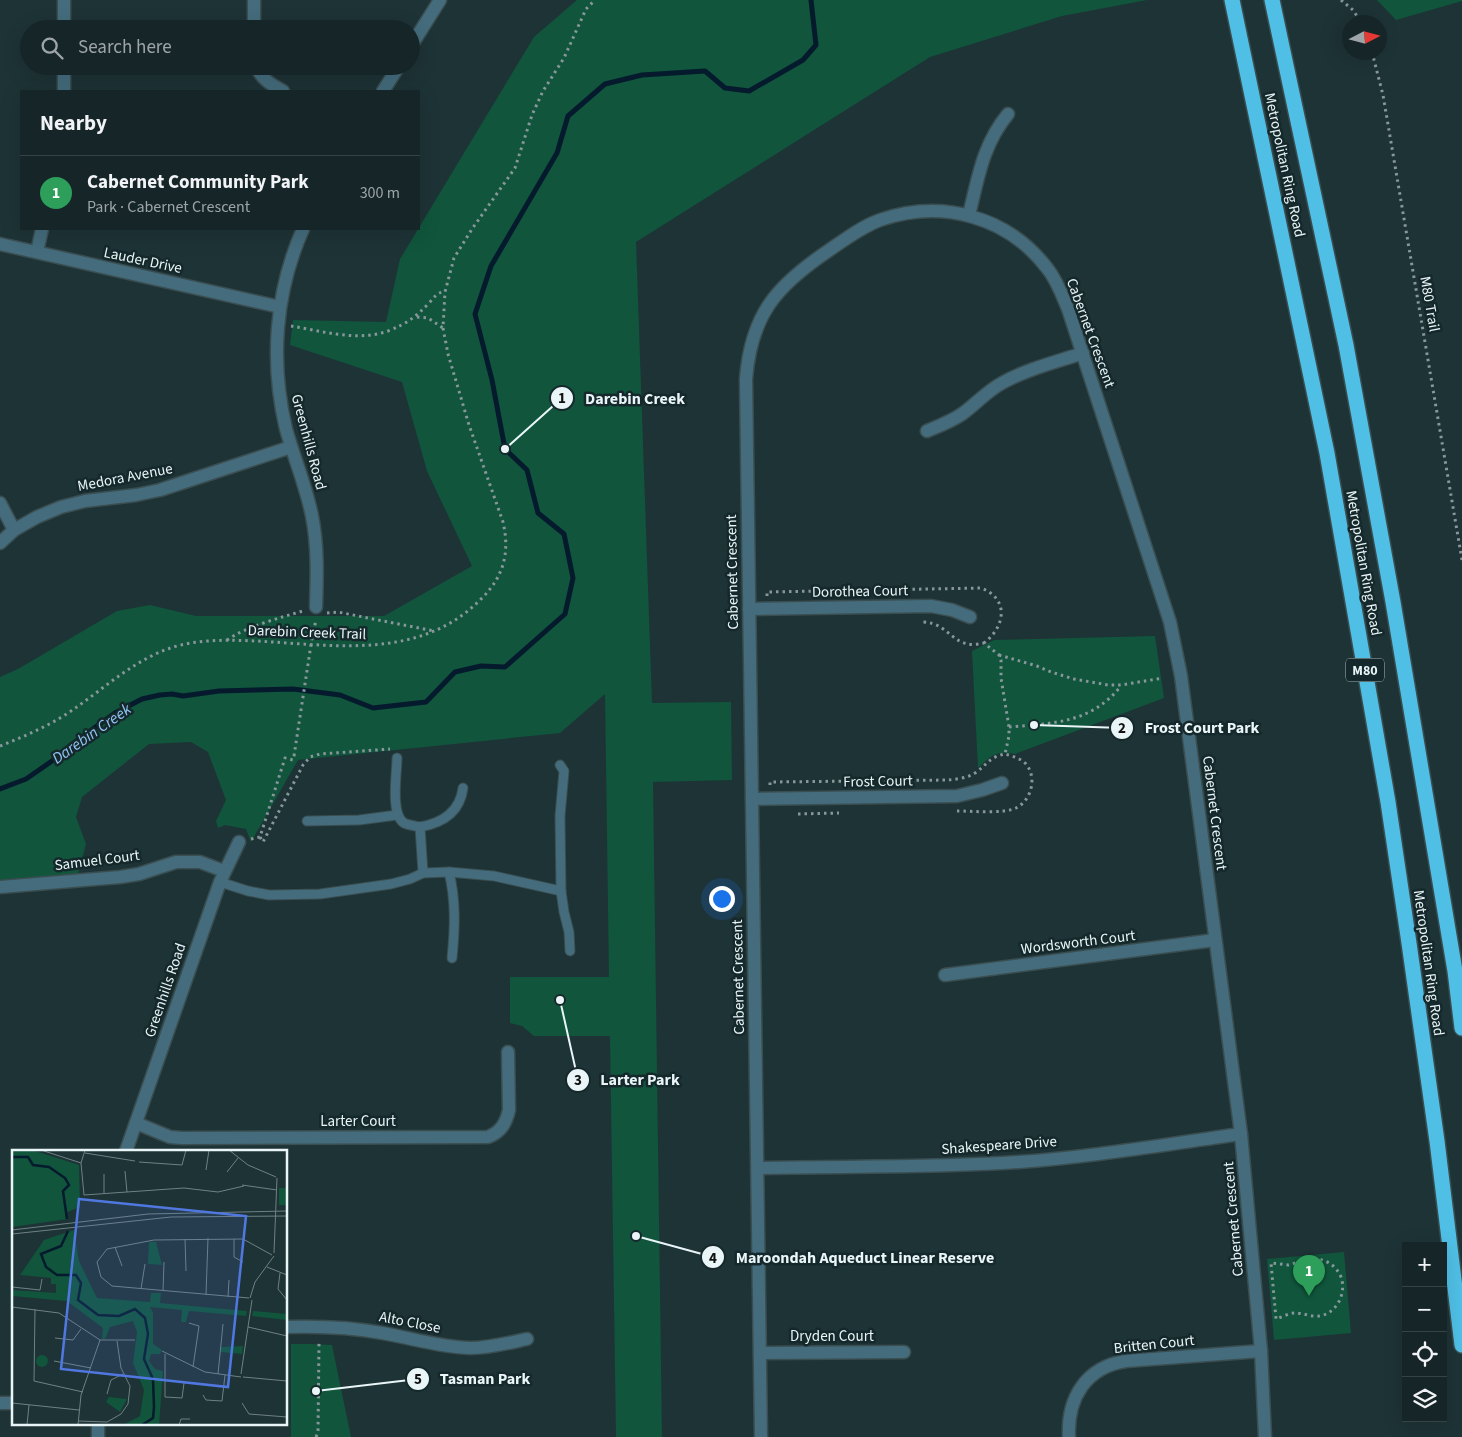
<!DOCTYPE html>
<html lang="en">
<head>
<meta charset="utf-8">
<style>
  :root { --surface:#162628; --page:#1f2e30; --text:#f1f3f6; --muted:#9ea5a8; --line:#354345; --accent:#cbba39 }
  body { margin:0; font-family:"Source Sans 3",sans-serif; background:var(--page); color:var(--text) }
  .controls { position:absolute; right:15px; bottom:15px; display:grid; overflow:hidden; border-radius:0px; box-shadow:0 5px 20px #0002 }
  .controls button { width:45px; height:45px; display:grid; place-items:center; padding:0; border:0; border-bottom:1px solid var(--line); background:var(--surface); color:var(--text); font:25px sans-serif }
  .compass { position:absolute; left:1342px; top:15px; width:45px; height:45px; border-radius:50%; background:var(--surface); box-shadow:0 5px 20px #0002; rotate:84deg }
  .you { position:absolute; left:721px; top:898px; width:18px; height:18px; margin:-12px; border:4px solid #fff; border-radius:50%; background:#1a73e8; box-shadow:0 0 0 8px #1a73e833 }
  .badge { display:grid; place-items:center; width:32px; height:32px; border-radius:50%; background:var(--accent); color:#fff; font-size:16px; font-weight:700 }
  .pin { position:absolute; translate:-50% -41px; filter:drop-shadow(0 1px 2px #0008) }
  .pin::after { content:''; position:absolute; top:26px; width:18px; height:15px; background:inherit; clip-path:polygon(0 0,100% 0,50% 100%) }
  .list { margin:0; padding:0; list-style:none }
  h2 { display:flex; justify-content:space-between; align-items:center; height:65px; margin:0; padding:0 20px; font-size:21px }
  h2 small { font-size:16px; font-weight:400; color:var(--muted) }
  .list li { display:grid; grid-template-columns:32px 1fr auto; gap:15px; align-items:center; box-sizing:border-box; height:75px; padding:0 20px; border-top:1px solid var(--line) }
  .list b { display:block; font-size:19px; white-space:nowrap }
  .list p { margin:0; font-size:16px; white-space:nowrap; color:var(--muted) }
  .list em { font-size:16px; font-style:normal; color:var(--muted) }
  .icon { flex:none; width:28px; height:28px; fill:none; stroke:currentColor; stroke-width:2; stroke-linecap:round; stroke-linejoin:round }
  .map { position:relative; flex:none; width:1462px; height:1437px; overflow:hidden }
  .search { position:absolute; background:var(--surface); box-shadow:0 5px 20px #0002; left:20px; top:20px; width:400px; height:55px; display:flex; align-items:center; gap:12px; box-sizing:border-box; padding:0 18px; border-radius:28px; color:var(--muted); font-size:19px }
  .panel { position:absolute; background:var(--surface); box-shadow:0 5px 20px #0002; left:20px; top:90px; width:400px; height:140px; border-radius:0px }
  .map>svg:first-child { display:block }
  .green { fill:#10553c }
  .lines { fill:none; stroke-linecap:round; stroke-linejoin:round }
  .stream { stroke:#051b2d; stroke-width:5 }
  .lane-casing { stroke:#3a4e51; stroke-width:11 }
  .street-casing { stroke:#3a4e51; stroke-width:15 }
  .highway-casing { stroke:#3a4e51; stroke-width:18 }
  .path { stroke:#87979a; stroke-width:3; stroke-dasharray:2.5 4; stroke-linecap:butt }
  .lane { stroke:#446c7c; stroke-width:9 }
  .street { stroke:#446c7c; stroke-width:12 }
  .highway { stroke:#50bfe6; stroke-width:15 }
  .path-bridge { stroke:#87979a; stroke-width:3; stroke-dasharray:2.5 4; stroke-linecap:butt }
  .labels { text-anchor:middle; stroke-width:5; stroke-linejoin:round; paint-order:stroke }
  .shield { fill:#15292c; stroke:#a9b8ba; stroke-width:1 }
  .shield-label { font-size:14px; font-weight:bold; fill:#e9f5f7 }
  .street-label { font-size:15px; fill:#e9f5f7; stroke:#15292c }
  .water-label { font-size:16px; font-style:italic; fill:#91c6f5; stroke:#15292c }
  .inset-river { fill:none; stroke:#051b2d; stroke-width:2.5 }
  .inset-road { fill:none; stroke:#6f8183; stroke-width:1 }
  .view { fill:#5078e0; fill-opacity:0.15; stroke:#5078e0; stroke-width:2.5 }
  .inset-edge { fill:none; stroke:#e9f5f7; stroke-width:2.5 }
  .leader { fill:none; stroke:#e9f5f7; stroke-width:2 }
  .callout-dot { fill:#e9f5f7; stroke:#15292c; stroke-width:2 }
  .mark-label { font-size:15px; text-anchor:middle; font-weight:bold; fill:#111 }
  .callout-label { font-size:16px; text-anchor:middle; font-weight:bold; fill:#e9f5f7; stroke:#15292c; stroke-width:5; stroke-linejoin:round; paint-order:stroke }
</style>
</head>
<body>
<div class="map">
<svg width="1462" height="1437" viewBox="0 0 1462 1437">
  <rect width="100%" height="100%" fill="#1e3336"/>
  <g class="green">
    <polygon points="577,0 1147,0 1062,16 930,57 636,242 652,703 731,702 732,780 653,782 662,1437 616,1437 610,1036 534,1036 522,1026 510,1023 510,977 609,977 605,694 560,733 298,760 251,842 246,829 225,825 218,828 216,821 226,800 208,752 191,742 149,744 82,797 76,817 86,844 78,874 0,880 0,677 18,669 117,611 150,605 196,616 384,616 472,566 427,471 402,382 290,345 293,320 386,322 400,259 534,37"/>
    <polygon points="1377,0 1462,0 1462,1 1396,20"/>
    <path d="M 1155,636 L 1164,698 L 1015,754 C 996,750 991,756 978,768 L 972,651 L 994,640 Z"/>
    <polygon points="1344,1252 1351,1333 1274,1340 1267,1259"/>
    <polygon points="291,1344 312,1344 332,1345 351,1437 291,1437"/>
  </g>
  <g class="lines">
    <polyline class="stream" points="0,789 26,779 52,761 79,739 115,713 142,699 160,695 172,694 183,696 219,691 293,689 340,695 373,708 426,702 455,672 481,666 505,667 565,614 573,578 564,534 538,513 527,470 505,449 492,380 475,314 491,266 557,153 568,116 605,84 642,75 705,71 725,88 749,91 803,60 816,45 811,0"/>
    <defs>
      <g id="lane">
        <path d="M 397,758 C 397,773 390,814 404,823 C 408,825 415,826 420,827 L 423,873"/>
        <polyline points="560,765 564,771 560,816 561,891 564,912 569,932 570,951"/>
        <polyline points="307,821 359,820 397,815"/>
        <path d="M 420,827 C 442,823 460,812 463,788"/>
        <path d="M 449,872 C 456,901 455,928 452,958"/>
        <polyline points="220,882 248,891 269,895 320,894 391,884 410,879 423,873 449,872 494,876 561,891"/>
      </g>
      <g id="street">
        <polyline points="64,0 64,29"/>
        <polyline points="254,0 254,29"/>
        <polyline points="411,46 440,0"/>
        <polyline points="64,66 64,91"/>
        <path d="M 256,66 C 261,79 272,85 283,91"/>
        <polyline points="383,91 399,66"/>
        <path d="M 969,215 C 978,178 983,144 1008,114"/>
        <path d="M 303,229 C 275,292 270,362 286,429 C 294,458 306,486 312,516 C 318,546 317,577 316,607"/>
        <polyline points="0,244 280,307"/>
        <polyline points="37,252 42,229"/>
        <path d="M 927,431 C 939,426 952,421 962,414 C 976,404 987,391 1002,383 C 1027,369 1056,362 1083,353"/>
        <polyline points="0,503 14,530"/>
        <polyline points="0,543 14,530 37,517 61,507 85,501 136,495 160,490 291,447"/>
        <polyline points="749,609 931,606 952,610 970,617"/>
        <polyline points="752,799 957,796 982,790 1002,783"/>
        <polyline points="0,887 120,877 139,874 176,862 200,862 224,871"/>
        <polyline points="945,975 1215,940"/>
        <path d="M 136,1123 L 170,1137 L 182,1138 L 488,1137 C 501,1132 506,1123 509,1110 L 508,1052"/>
        <polyline points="126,1151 220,882 239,842"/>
        <path d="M 758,1168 C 845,1166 932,1168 1019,1162 C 1093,1157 1167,1144 1241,1134"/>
        <path d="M 286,1327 C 319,1326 350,1327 382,1333 C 411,1338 440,1347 470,1348 C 489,1348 508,1343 527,1339"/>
        <polyline points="760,1353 904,1352"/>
        <polyline points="0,1403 14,1403"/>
        <polyline points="98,1423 98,1437"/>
        <path d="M 761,1437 L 746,379 C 751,315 776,286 828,251 C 844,240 861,227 880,220 C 942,199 1007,216 1047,268 C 1057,280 1062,295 1068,309 L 1170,622 L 1181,676 L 1241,1134 L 1261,1351 L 1265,1437"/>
        <path d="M 1069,1437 C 1067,1398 1086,1367 1126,1361 L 1261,1351"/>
      </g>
      <g id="highway">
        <polyline points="1232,0 1327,453 1388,802 1409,943 1437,1141 1462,1345"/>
        <polyline points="1272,0 1346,345 1393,602 1455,971 1462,1028"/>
      </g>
    </defs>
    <use href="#lane" class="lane-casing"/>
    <use href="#street" class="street-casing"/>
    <use href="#highway" class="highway-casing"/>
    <g class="path">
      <polyline points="1341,0 1353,10 1361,22"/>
      <polyline points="1372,52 1383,95 1462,560"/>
      <polyline points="417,317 428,318 443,328"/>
      <path d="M 291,326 C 322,331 357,342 388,331 C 406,324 416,317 429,303 C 434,298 437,292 444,292"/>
      <path d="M 767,596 L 767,592 L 981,588 C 1010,599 1005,627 984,643"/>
      <polyline points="327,613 338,612 434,631"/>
      <polyline points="312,638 316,620"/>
      <path d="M 227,640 C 245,627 282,617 303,611"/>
      <polyline points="999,655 1037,666 1051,672 1074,679 1108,685 1121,685 1163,678"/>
      <path d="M 1009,727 C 1053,723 1090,724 1121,686"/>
      <path d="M 0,746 C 25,736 49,726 71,711 C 105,688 137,657 177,646 C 203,639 230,640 256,641 C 335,645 421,661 482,598 C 504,576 510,552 503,522 L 469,425 L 448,354 L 443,328 L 445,292 L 454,258 L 472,229 L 515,168 L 532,115 L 543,91 L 564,58 L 586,9 L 595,0"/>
      <path d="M 770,785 L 770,782 L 948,780 C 957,779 968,778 975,773 C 987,765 989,757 1005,754 L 1009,736 L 1009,727 L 1001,678 L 1001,660 L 999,655 L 984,643 C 952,651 951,623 923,622"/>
      <path d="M 957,811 C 972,811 1004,814 1016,808 C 1032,800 1037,777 1026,764 C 1020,758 1012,756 1005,754"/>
      <polyline points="798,814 839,813"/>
      <polyline points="260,837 263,842 303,765 310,757 320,754 390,749"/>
      <polyline points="251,839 260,837 285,758 293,760 294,756"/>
      <path d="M 1314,1258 C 1326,1260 1336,1265 1341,1277 C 1347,1294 1336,1314 1319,1316 C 1311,1317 1303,1313 1295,1313 C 1289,1313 1282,1317 1276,1319 L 1271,1263 L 1288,1265 Z"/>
      <polyline points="316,1437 318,1432 319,1342"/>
    </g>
    <use href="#lane" class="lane"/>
    <use href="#street" class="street"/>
    <use href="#highway" class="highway"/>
    <polyline class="path-bridge" points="294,756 312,638"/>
  </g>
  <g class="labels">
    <rect class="shield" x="1346" y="658.5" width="38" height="23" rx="4"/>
    <g class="shield-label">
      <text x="1365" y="675">M80</text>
    </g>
    <g class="street-label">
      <text transform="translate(1285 165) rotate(78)" y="5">Metropolitan Ring Road</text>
      <text transform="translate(143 260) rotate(12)" y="5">Lauder Drive</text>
      <text transform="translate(1430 304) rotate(80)" y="5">M80 Trail</text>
      <text transform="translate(1091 333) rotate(70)" y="5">Cabernet Crescent</text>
      <text transform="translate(309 442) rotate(75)" y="5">Greenhills Road</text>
      <text transform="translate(125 477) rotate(-11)" y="5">Medora Avenue</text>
      <text transform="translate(1364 563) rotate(80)" y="5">Metropolitan Ring Road</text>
      <text transform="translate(732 572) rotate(-91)" y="5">Cabernet Crescent</text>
      <text transform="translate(860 591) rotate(-1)" y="5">Dorothea Court</text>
      <text transform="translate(307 632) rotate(2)" y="5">Darebin Creek Trail</text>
      <text transform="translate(878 781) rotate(-1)" y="5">Frost Court</text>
      <text transform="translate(1215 813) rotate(83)" y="5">Cabernet Crescent</text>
      <text transform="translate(97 860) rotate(-7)" y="5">Samuel Court</text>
      <text transform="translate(1078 942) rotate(-7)" y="5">Wordsworth Court</text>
      <text transform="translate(1429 963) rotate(82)" y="5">Metropolitan Ring Road</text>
      <text transform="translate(738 977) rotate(-91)" y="5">Cabernet Crescent</text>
      <text transform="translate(165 990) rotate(-71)" y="5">Greenhills Road</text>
      <text x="358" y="1126">Larter Court</text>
      <text transform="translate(999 1145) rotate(-4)" y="5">Shakespeare Drive</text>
      <text transform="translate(1233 1219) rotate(-95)" y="5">Cabernet Crescent</text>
      <text transform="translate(410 1322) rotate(11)" y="5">Alto Close</text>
      <text x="832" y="1341">Dryden Court</text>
      <text transform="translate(1154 1344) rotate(-6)" y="5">Britten Court</text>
    </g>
    <g class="water-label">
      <text transform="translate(91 733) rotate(-35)" y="6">Darebin Creek</text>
    </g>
  </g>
  <g transform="translate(12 1150)">
    <rect width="275" height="275" fill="#1e3336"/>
    <path d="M 0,0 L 20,0 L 67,15 L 68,57 L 55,62 L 56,69 L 0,77 ZM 267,38 L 275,38 L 275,55 L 267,55 ZM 62,80 L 67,111 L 85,148 L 138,152 L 139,143 L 149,143 L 148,153 L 235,161 L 234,166 L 177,161 L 174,172 L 169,172 L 170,160 L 138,157 L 141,163 L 141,194 L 150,200 L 148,204 L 139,204 L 137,211 L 143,219 L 151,221 L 147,275 L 111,275 L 128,266 L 132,240 L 121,213 L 125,182 L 121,171 L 98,177 L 93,189 L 90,189 L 91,178 L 55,151 L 0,146 L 0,140 L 44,143 L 44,134 L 39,134 L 39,128 L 8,125 L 32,90 ZM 137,92 L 144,92 L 150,115 L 136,114 ZM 241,161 L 275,164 L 275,170 L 240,166 ZM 231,196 L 230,204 L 209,202 L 209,197 ZM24 211a6 6 0 1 1 12 0a6 6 0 1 1-12 0ZM 97,247 L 115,249 L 108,262 L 94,252 Z" fill="#10553c"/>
    <path class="inset-river" d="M 0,7 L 16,7 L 21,15 L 37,17 L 53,28 L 57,35 L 51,41 L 55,69M 56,81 L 49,96 L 29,104 L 34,117 L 45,125 L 64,125 L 69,133 L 66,150 L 86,165 L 107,166 L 123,159 L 133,168 L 136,184 L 132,209 L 141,229 L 142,257 L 141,268 L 130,275"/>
    <path class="inset-road" d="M 29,0 L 69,13 L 73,0M 217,0 L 236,15 L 264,27M 73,3 L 123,11M 127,12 L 170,15 L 174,0M 69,13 L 72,45 L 172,38 L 206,42 L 232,36M 194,20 L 197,0M 113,21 L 115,42M 215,22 L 226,8M 92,24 L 92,43M 230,35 L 265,40M 0,80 L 136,64 L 275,61M 0,84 L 159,67 L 275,66M 173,89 L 174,121M 222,89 L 222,107 L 231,112M 103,97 L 110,116M 262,103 L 265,28M 255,117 L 275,125M 268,123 L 266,139 L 275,150M 0,137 L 28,140 L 30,129M 129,139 L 133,114M 151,141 L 152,112M 194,145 L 196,88M 216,147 L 217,130M 237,148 L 100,136 L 89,127 L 85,112 L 95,99 L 142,90 L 231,89 L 260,105M 238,148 L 243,132 L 262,106M 0,157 L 47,163 L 88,190 L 123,190M 23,159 L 22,231 L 71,242M 177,173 L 187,176 L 181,217M 236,177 L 275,186M 43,188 L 61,190 L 69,179M 150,201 L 193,222 L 229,227M 153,204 L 153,247 L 170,248 L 172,233M 42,211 L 79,218M 206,224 L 211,174M 229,224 L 240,150M 231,227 L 275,231M 95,244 L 99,230 L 111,224M 191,245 L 194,250 L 210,251 L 213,225M 0,253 L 67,260M 230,253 L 237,264 L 275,267M 66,271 L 95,272 L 109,264 L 116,254 L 118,236 L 109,218 L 105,191M 15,275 L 17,255M 66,275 L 69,245 L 88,190M 167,275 L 169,269 L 178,269"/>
    <path class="view" d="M 67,49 L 234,66 L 216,237 L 49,219 Z"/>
    <rect width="275" height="275" class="inset-edge"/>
  </g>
  <path class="leader" d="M505 449L562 398M1034 725L1122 728M560 1000L578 1080M636 1236L713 1257M316 1391L418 1379"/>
  <g class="callout-dot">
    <circle cx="505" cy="449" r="5"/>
    <circle cx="1034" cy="725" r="5"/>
    <circle cx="560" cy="1000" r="5"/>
    <circle cx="636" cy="1236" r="5"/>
    <circle cx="316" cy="1391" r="5"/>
    <circle cx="562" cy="398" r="12"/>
    <circle cx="1122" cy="728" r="12"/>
    <circle cx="578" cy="1080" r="12"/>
    <circle cx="713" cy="1257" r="12"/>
    <circle cx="418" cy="1379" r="12"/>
  </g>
  <g class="mark-label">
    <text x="562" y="403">1</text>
    <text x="1122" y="733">2</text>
    <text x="578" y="1085">3</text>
    <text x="713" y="1263">4</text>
    <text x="418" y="1384">5</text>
  </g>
  <g class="callout-label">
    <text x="635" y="404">Darebin Creek</text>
    <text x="1202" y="733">Frost Court Park</text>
    <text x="640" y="1085">Larter Park</text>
    <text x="865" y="1263">Maroondah Aqueduct Linear Reserve</text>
    <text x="485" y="1384">Tasman Park</text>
  </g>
</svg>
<div class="controls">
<button>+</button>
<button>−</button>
<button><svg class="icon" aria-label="locate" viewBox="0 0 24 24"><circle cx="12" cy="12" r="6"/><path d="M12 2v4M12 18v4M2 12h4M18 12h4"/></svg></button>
<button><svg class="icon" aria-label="layers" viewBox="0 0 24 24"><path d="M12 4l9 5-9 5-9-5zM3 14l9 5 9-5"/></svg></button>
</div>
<svg class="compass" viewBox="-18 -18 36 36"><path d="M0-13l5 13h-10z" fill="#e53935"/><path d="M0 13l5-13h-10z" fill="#9ea5a8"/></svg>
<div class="you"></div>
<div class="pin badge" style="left:1309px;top:1296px;background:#2e9e5b">1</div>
<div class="search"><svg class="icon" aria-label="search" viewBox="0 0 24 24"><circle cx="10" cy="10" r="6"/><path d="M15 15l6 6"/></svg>Search here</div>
<section class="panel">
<h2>Nearby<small></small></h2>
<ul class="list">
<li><span class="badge" style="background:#2e9e5b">1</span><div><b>Cabernet Community Park</b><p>Park · Cabernet Crescent</p></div><em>300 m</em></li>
</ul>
</section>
</div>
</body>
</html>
